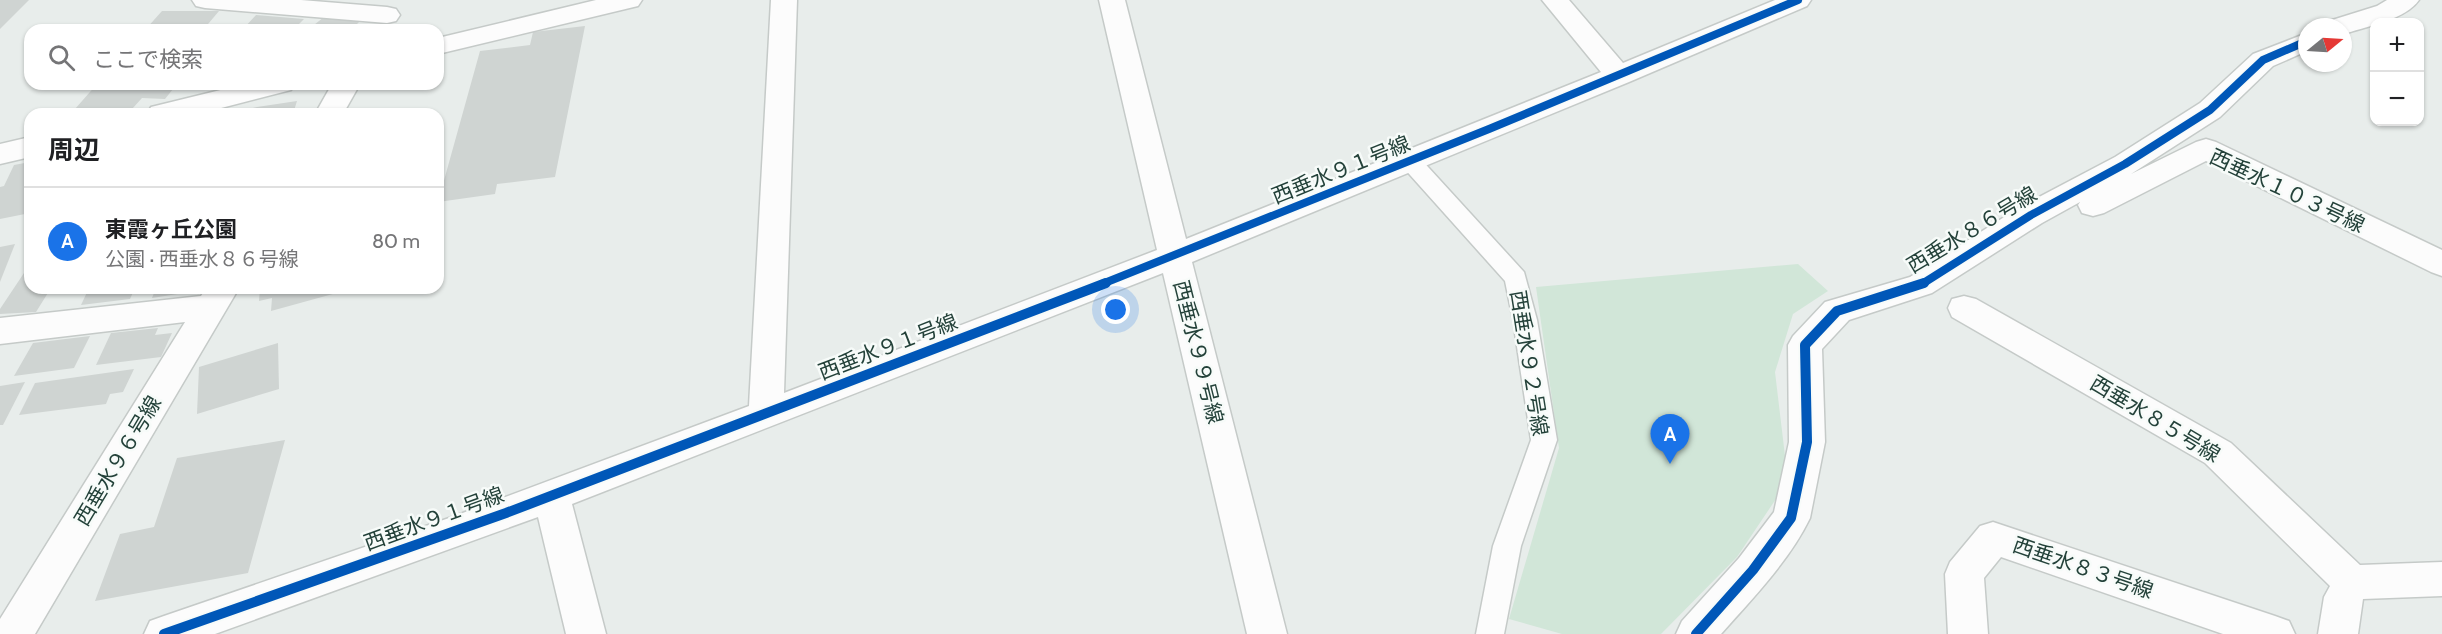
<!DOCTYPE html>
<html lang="ja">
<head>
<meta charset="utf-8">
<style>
  :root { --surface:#fff; --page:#f6f6f6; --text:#202124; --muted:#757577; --line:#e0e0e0; --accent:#1a73e8 }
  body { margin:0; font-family:Cabin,"Noto Sans JP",sans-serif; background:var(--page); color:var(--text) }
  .controls { position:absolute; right:18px; top:18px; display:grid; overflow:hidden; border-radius:12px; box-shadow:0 2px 4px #0004 }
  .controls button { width:54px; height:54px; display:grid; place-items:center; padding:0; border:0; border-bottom:2px solid var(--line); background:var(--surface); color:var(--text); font:30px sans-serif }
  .compass { position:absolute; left:2298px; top:18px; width:54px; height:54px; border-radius:50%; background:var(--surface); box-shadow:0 2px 4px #0004; rotate:72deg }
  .you { position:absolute; left:1116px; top:310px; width:21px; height:21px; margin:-15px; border:4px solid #fff; border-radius:50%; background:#1a73e8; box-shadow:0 0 0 9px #1a73e833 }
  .badge { display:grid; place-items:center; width:39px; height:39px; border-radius:50%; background:var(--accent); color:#fff; font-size:20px; font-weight:700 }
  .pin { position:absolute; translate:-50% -50px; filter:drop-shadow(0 2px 3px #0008) }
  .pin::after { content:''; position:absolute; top:32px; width:21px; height:18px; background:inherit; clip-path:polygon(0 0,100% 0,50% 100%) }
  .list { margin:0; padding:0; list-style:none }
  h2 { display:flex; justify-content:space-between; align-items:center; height:78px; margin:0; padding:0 24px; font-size:26px }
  h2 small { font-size:20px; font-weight:400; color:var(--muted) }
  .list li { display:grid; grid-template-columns:39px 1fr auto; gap:18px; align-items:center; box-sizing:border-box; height:108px; padding:0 24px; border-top:2px solid var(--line) }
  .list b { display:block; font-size:22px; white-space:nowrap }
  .list p { margin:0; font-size:20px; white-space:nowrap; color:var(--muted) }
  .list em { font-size:20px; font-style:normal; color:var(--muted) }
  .icon { flex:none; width:33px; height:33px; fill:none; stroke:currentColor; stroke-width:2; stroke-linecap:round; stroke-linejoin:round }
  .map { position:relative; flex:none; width:2442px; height:634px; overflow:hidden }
  .search { position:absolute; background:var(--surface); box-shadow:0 2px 4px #0004; left:24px; top:24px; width:420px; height:66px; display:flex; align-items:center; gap:15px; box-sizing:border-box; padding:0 21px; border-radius:18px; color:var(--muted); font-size:22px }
  .panel { position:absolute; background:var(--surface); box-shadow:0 2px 4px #0004; left:24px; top:108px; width:420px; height:186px; border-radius:18px }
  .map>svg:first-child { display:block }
  .green { fill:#d1e6d8 }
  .building { fill:#cfd4d2 }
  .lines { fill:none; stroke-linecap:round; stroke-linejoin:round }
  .service-casing { stroke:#c5cac8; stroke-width:3 }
  .minor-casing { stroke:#c5cac8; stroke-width:3 }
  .service { fill:#fcfcfc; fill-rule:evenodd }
  .minor { fill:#fcfcfc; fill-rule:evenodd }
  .cycleway-far1-casing { stroke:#f7fbf9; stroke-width:11 }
  .cycleway-casing { stroke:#f7fbf9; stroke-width:14 }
  .cycleway-far1 { stroke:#0057b8; stroke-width:8 }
  .cycleway { stroke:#0057b8; stroke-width:10 }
  .labels { text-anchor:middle; stroke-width:5; stroke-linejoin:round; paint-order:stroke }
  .street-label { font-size:21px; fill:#24423a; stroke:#f7fbf9 }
</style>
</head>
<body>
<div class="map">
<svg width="2442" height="634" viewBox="0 0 2442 634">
  <rect width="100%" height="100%" fill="#e8edeb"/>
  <polygon class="green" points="1798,264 1828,291 1793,314 1775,372 1788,481 1737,557 1661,634 1562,634 1509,619 1559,448 1536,287"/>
  <g class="building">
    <polygon points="0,0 29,0 0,29"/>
    <polygon points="162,11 219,11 203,30 145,30"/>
    <polygon points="256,15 304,19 295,28 285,27 282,30 243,29"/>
    <polygon points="324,17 360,21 351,30 316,30 320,26 314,25"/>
    <polygon points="585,26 555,177 497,184 495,194 438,202 480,51 530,45 533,32"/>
    <polygon points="97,84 177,84 165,99 142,98 132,109 75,109"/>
    <polygon points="198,84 222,84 218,89 195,88"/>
    <polygon points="297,101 293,114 227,114 257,107"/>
    <polygon points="30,162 30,213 0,219 0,187 4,186 14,165"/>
    <polygon points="15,244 0,282 0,247"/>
    <polygon points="24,273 30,273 30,288 51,288 36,312 0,314 0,309"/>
    <polygon points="89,288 135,288 130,299 81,305"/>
    <polygon points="156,288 186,288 184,293 152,298"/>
    <polygon points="260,288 351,288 351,289 271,311 272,298 259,301"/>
    <polygon points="158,328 155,335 172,333 161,357 96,365 111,333"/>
    <polygon points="90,336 74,368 14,376 33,343"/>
    <polygon points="278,343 279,389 197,414 199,367"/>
    <polygon points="134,369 123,392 110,394 106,404 19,415 35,383"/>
    <polygon points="25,382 3,425 0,425 0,386"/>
    <polygon points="285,440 248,573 95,601 120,534 154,527 177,458"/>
  </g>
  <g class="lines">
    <defs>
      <polygon id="service" points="1410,154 1418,156 1524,272 1537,320 1557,440 1521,546 1504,634 1476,634 1493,546 1531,440 1513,320 1505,281 1402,166 1399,161 1402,156"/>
      <g id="minor">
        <polygon points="192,0 301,0 387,7 396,9 400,15 396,21 387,23 205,8 196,6"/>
        <polygon points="596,0 642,0 638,6 438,54 438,38"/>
        <polygon points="771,0 797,0 784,393 1157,250 1099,0 1125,0 1186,239 1601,72 1542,0 1569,0 1623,63 1775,0 1811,0 1807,6 1629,82 1192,262 1287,634 1247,634 1163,273 572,504 606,634 566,634 538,517 215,634 144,634 150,621 164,616 452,517 749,406"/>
        <path d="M 2387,0 L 2419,0 C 2406,19 2369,26 2347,33 L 2343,34 L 2343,27 L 2325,27 L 2329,21 L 2377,6 Z"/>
        <path d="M 2307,33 L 2307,51 L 2273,66 L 2220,117 L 2131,174 L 2196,142 L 2206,139 L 2216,142 L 2442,250 L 2442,276 L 2431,272 L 2206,161 L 2104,213 L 2093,216 L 2082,213 L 2078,205 L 2080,202 L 2042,223 L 1932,293 L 1849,320 L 1822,349 L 1825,442 L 1810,518 C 1789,561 1753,598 1721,634 L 1676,634 L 1682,621 L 1739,558 L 1774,512 L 1789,442 L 1788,345 L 1793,336 L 1825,302 L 1910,277 L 2020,207 L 2115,157 L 2200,103 L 2253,54 Z"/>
        <polygon points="245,84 295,84 291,90 198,114 147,114 151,107"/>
        <polygon points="332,84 360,84 343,114 315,114"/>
        <polygon points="30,137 30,157 0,164 0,144"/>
        <polygon points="206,288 239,288 35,634 0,634 0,619 185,322 0,344 0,318 201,296"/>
        <polygon points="1964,296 1976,299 2231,443 2360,565 2442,562 2442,596 2363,599 2358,634 2318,634 2324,597 2330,586 2205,463 1952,317 1948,308 1952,299"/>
        <polygon points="1993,522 2275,616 2289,621 2295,634 2223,634 2001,557 1984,578 1988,634 1948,634 1945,574 1950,562 1980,526"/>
      </g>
    </defs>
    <use href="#service" class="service-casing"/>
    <use href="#minor" class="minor-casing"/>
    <use href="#service" class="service"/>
    <use href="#minor" class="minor"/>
    <defs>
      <g id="cycleway-far1">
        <polyline points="1102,284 1489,129 1798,0"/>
        <polyline points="1922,284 2031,215 2125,164 2210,110 2263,60 2307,41"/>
      </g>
      <g id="cycleway">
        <polyline points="164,634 506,513 1106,283"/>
        <polyline points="1696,634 1753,570 1791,518 1807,442 1805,345 1837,311 1924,283"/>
      </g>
    </defs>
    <use href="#cycleway-far1" class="cycleway-far1-casing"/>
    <use href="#cycleway" class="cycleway-casing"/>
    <use href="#cycleway-far1" class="cycleway-far1"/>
    <use href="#cycleway" class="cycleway"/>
  </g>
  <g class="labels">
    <g class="street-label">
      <text transform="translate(1341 170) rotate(-22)" y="7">西垂水９１号線</text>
      <text transform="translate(2287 191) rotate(25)" y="7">西垂水１０３号線</text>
      <text transform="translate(1972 230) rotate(-31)" y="7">西垂水８６号線</text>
      <text transform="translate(888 347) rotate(-21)" y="7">西垂水９１号線</text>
      <text transform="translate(1198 352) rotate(76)" y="7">西垂水９９号線</text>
      <text transform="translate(1529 363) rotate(81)" y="7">西垂水９２号線</text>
      <text transform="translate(2155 419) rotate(31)" y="7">西垂水８５号線</text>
      <text transform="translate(118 461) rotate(-59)" y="7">西垂水９６号線</text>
      <text transform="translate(434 519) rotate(-20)" y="7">西垂水９１号線</text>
      <text transform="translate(2083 568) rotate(19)" y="7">西垂水８３号線</text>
    </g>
  </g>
</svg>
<div class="controls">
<button>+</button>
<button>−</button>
</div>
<svg class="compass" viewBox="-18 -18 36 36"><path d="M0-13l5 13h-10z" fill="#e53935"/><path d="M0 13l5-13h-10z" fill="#757577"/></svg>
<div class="you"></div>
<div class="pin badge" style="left:1670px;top:464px">A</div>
<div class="search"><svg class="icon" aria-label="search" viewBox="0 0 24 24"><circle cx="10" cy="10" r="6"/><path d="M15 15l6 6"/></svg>ここで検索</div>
<section class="panel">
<h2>周辺<small></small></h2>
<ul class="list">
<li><span class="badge">A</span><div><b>東霞ヶ丘公園</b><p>公園 · 西垂水８６号線</p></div><em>80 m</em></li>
</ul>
</section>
</div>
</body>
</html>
